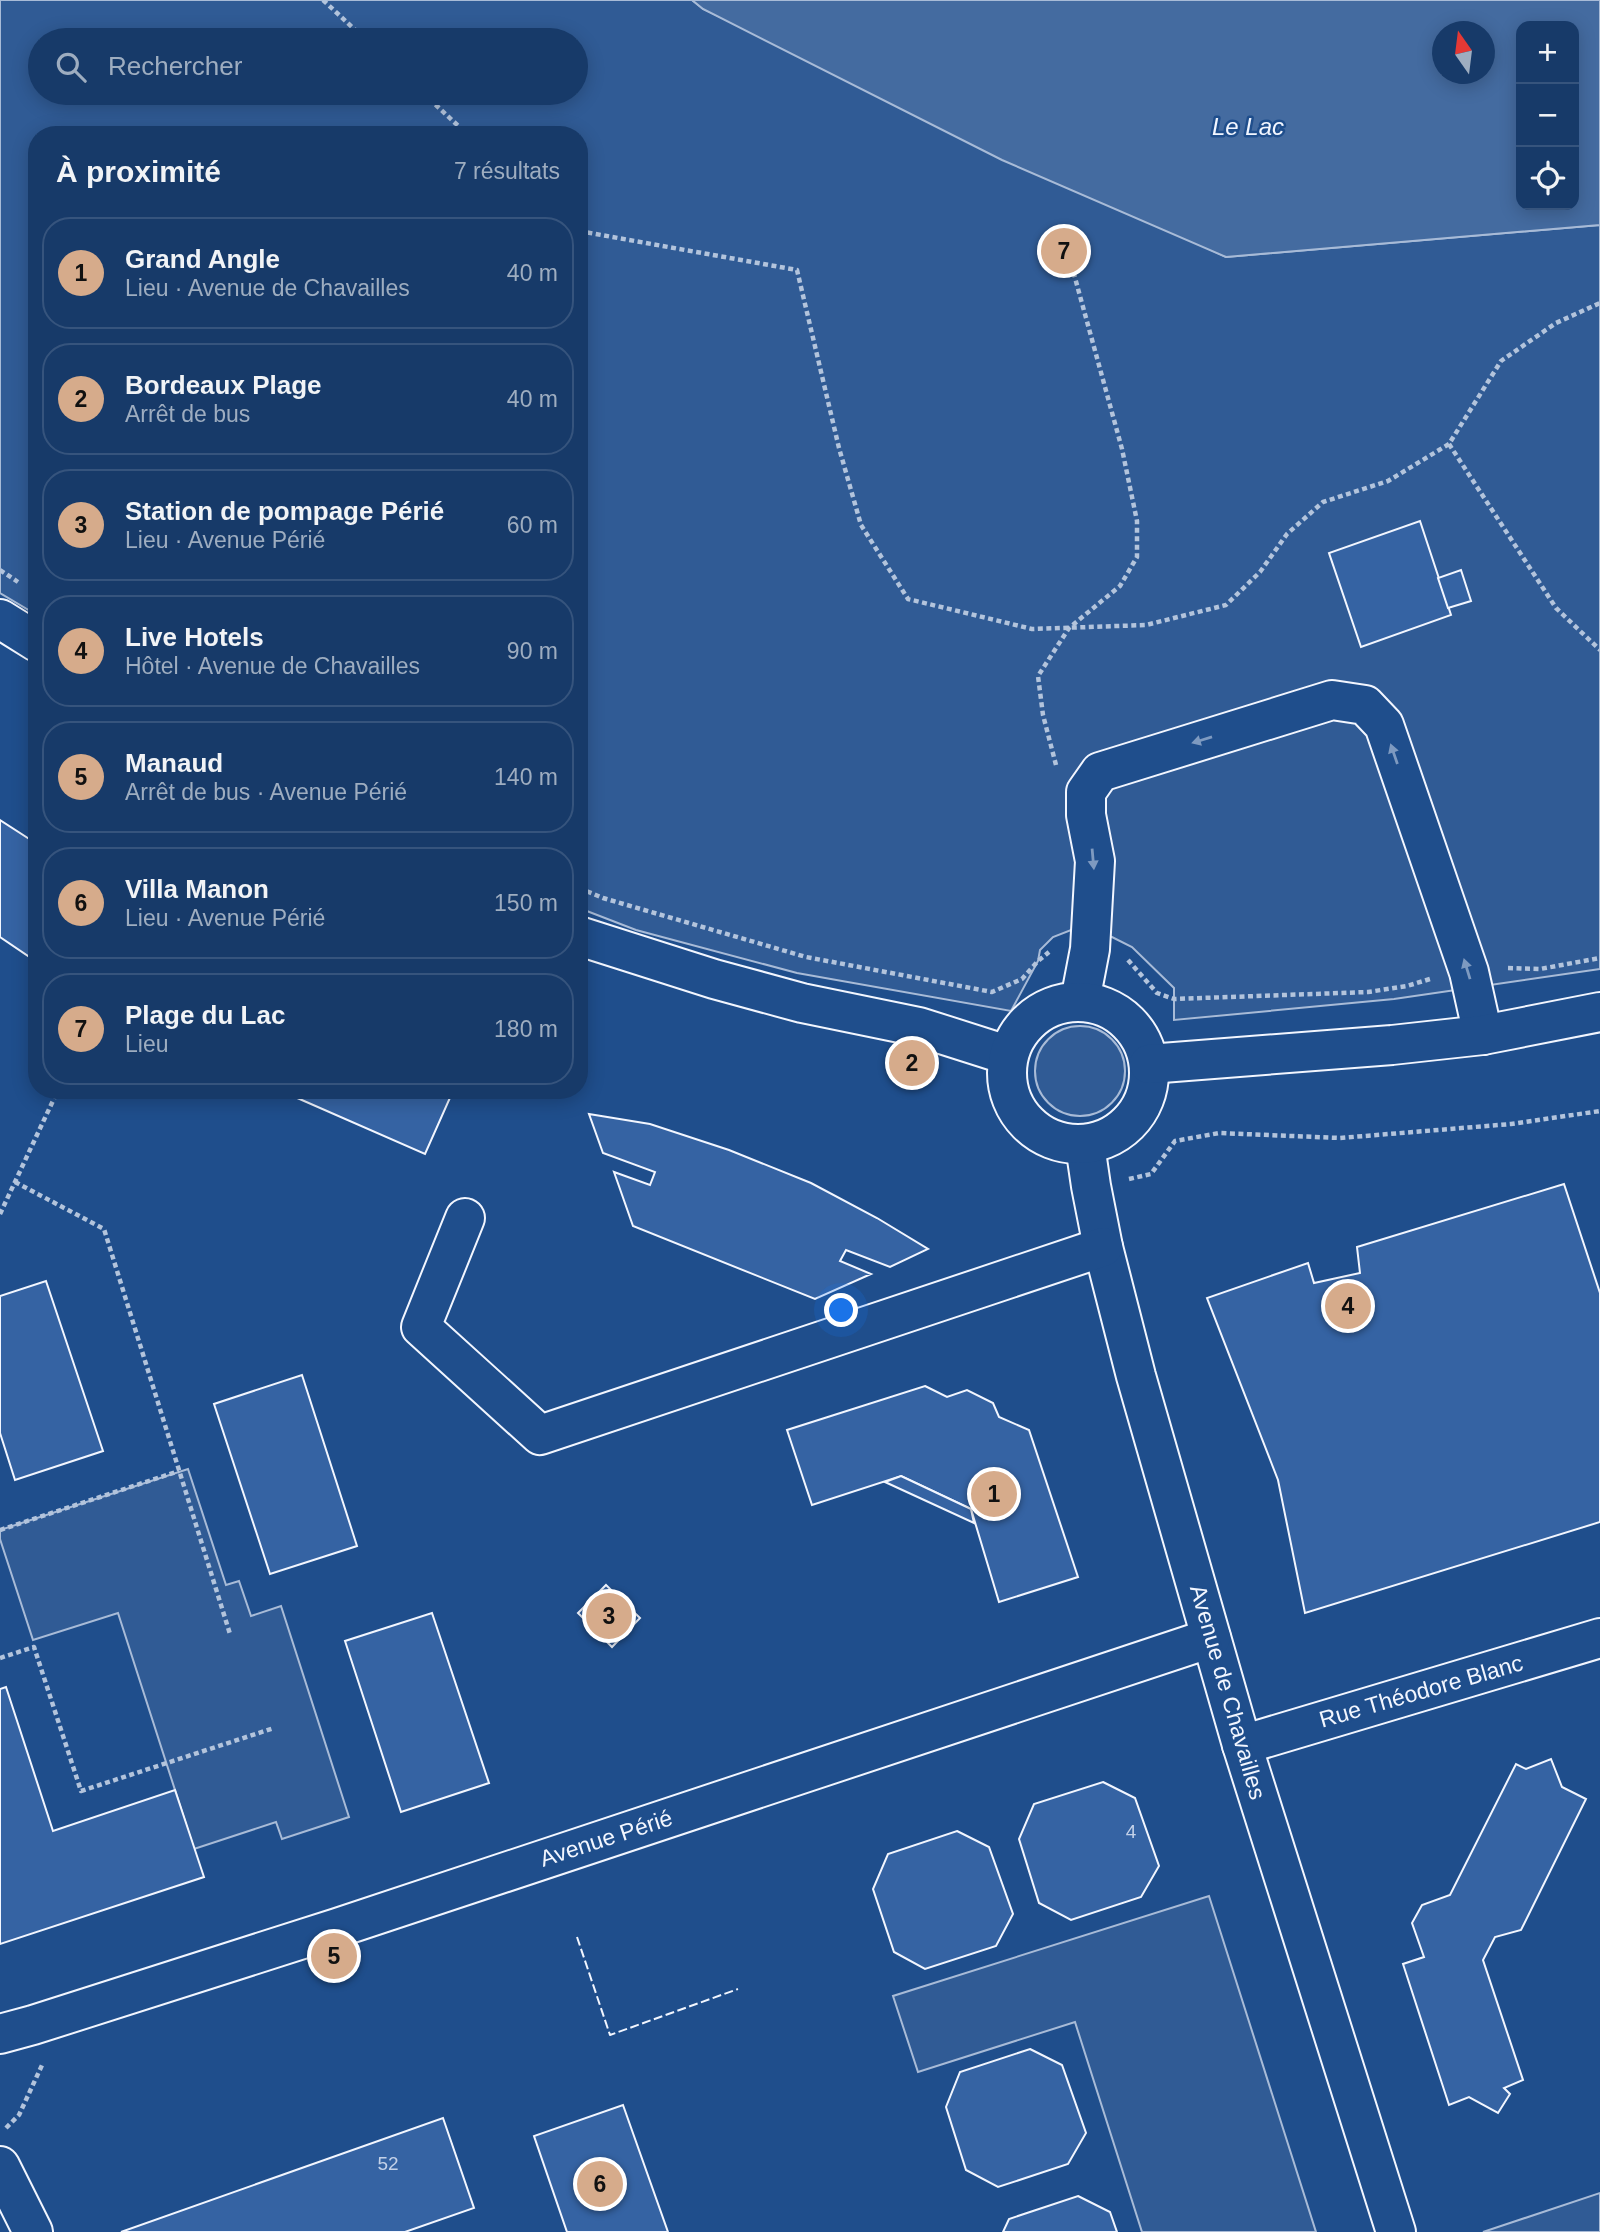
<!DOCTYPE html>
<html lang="fr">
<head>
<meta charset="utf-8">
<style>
  :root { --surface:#173a69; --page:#244571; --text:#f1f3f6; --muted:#9eadc0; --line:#36547d; --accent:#d6ab8b }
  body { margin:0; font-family:Arial,sans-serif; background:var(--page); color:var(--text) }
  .controls { position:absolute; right:21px; top:21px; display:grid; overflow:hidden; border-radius:14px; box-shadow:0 4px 18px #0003 }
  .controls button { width:63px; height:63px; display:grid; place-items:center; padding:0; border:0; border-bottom:2px solid var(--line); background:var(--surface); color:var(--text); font:35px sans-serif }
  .compass { position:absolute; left:1432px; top:21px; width:63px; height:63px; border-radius:50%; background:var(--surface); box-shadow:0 4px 18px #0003; rotate:346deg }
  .you { position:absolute; left:842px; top:1311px; width:24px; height:24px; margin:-18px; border:5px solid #fff; border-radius:50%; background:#1a73e8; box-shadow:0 0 0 10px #1a73e833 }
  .badge { display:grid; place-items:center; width:46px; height:46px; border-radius:50%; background:var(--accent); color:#111; font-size:23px; font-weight:700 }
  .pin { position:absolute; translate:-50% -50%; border:4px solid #fff; box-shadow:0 2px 7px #0006 }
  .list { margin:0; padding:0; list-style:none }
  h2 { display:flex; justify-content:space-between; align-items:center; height:91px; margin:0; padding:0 28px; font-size:30px }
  h2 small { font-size:23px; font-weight:400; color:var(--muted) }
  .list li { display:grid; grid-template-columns:46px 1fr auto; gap:21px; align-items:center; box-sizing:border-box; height:112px; margin:0 14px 14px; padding:0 14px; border:2px solid var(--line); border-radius:28px }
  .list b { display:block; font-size:26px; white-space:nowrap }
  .list p { margin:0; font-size:23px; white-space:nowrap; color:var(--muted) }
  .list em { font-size:23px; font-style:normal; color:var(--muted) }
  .icon { flex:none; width:38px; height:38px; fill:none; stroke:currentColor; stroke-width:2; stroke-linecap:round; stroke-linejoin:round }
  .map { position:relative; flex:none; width:1600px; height:2232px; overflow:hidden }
  .search { position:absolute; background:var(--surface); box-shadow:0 4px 18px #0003; left:28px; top:28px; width:560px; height:77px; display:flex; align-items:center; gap:18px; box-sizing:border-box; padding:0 24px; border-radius:38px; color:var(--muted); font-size:26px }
  .panel { position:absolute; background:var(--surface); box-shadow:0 4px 18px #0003; left:28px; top:126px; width:560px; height:973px; border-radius:28px }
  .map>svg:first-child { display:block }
  .built { fill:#305b95; stroke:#a8bbd7; stroke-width:2; fill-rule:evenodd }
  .water { fill:#446ba0; stroke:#a8bbd7; stroke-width:2; fill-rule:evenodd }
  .building { fill:#3563a3; stroke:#f2f6ff; stroke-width:2 }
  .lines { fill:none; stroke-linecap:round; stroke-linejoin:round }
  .minor-casing { stroke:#f2f6ff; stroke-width:42 }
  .major-casing { stroke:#f2f6ff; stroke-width:42 }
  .path { stroke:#b3c4dc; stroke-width:4.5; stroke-dasharray:5 3.5; stroke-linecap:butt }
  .minor { stroke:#1f4e8c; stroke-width:38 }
  .major { stroke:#1f4e8c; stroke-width:38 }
  .fence { stroke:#f2f6ff; stroke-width:2; stroke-dasharray:9 3.5; stroke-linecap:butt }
  .oneway { fill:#7e9ac0 }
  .labels { text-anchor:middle; stroke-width:5; stroke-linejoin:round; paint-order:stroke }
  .number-label { font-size:19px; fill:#c3d1e8 }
  .street-label { font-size:23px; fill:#f2f6ff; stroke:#1f4e8c }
  .water-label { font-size:24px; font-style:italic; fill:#f2f6ff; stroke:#1f4e8c }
</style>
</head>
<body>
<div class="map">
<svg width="1600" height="2232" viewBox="0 0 1600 2232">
  <rect width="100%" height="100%" fill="#1f4e8c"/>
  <g class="built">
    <path d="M 0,0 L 692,0 L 703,9 L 1226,257 L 1600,225 L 1600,969 L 1394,999 L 1174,1020 L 1174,988 L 1132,947 L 1112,937 L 1071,930 L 1053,937 L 1040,950 L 1038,961 L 1011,1011 L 797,973 L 636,930 L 579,908 L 579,135 L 37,135 L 37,615 L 0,593 ZM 40,40 L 576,40 L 576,93 L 40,93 Z"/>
    <circle cx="1080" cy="1071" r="45"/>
    <polygon points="188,1469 226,1585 239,1581 251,1616 281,1606 349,1817 282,1839 276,1822 194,1849 118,1613 33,1640 0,1539 0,1530"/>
    <polygon points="1209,1896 1316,2232 1142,2232 1075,2022 918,2072 893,1996"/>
    <polygon points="1600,2193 1600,2232 1483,2232"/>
  </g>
  <path class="water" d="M 692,0 L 1600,0 L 1600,225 L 1226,257 L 1002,160 L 703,9 ZM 1521,26 L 1574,26 L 1574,205 L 1521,205 ZM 1442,32 L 1484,32 L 1484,74 L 1442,74 Z"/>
  <g class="building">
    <polygon points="1420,521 1451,615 1361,647 1329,553"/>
    <polygon points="1461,570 1471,601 1448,608 1438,578"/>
    <polygon points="0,820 37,844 37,962 0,937"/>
    <polygon points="279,1090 451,1090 453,1091 425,1154"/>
    <polygon points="589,1114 650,1124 729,1150 811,1183 877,1218 928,1249 890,1267 846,1250 840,1261 871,1274 815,1299 633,1226 614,1172 650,1185 655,1172 603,1153"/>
    <polygon points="1564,1184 1600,1293 1600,1522 1305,1613 1278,1480 1207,1298 1308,1263 1314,1283 1360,1273 1357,1247"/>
    <polygon points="46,1281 103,1451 15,1480 0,1433 0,1296"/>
    <polygon points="302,1375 357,1546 270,1574 214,1404"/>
    <polygon points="925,1386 947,1397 967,1390 993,1403 999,1417 1029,1430 1078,1577 999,1602 971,1509 901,1476 812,1505 787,1430"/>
    <polygon points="901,1476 971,1509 974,1523 885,1482"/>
    <polygon points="606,1585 640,1618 612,1647 578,1613"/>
    <polygon points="432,1613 489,1783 401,1812 345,1641"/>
    <polygon points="6,1687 53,1831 175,1790 204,1877 0,1944 0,1689"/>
    <polygon points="1551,1759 1562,1787 1586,1799 1521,1930 1495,1937 1483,1960 1523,2080 1504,2088 1510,2094 1498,2113 1469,2097 1449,2105 1403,1964 1424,1957 1412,1923 1422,1905 1450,1895 1516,1764 1526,1769"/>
    <polygon points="1103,1782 1135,1798 1159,1866 1141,1897 1071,1920 1039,1903 1019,1839 1034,1804"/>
    <polygon points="957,1831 989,1847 1013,1914 996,1946 925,1969 894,1952 873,1889 888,1854"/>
    <polygon points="1030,2049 1062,2065 1086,2133 1068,2164 998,2187 966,2170 946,2107 960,2072"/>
    <polygon points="623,2105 668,2232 567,2232 534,2136"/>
    <polygon points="443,2118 474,2208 405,2232 121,2232"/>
    <polygon points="1078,2196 1110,2212 1117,2232 1003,2232 1009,2219"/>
  </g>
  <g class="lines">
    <defs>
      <g id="minor">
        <polyline points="1080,1001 1090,949 1095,861 1086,815 1086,792 1100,772 1332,700 1365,705 1384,725 1469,972 1483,1035"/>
        <polyline points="1085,1145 1091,1186 1103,1247 1136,1376 1242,1745 1396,2232"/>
        <polyline points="465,1218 421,1327 540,1435 1103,1247"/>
        <polyline points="1242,1745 1600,1638"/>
        <polyline points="0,2034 33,2025 337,1928 1211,1638"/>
        <polyline points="0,2166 33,2232"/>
      </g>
      <g id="major">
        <polyline points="0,619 37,642"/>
        <polyline points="579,936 714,979 802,1003 919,1027 1007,1055"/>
        <circle cx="1078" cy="1073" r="71"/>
        <polyline points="1149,1064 1392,1045 1483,1035 1600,1012"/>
      </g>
    </defs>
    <use href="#minor" class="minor-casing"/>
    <use href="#major" class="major-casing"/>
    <g class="path">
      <polyline points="323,0 366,40"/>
      <polyline points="423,93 468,135"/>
      <polyline points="579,231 797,270 839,448 861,525 908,599 1032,629 1146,625 1226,605 1260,572 1287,534 1323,502 1388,481 1449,444 1501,361 1556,323 1600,303"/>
      <polyline points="1449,444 1556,608 1600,650"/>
      <polyline points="0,570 18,582"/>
      <polyline points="1056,765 1043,715 1038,676 1069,628 1120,586 1137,557 1137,521 1122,449 1066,245"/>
      <polyline points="579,888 603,898 806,957 992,992 1022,979 1038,961 1049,952"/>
      <polyline points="1128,960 1157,993 1174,999 1368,992 1407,986 1430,979"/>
      <polyline points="1508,968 1540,969 1600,958"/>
      <polyline points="1129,1179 1151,1174 1175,1141 1219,1133 1340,1138 1511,1124 1600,1111"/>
      <polyline points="15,1182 104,1229 230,1634"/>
      <polyline points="0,1214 58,1090"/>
      <polyline points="0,1530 179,1471"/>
      <polyline points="0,1658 34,1647 81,1791 274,1728"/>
      <polyline points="6,2128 19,2115 43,2063"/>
    </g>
    <use href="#minor" class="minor"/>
    <use href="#major" class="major"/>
    <polyline class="fence" points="577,1937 610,2035 738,1989"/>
  </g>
  <defs><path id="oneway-solid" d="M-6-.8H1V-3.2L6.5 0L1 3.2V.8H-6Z" transform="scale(1.75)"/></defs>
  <g class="oneway">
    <use href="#oneway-solid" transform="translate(1202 740) rotate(163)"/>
    <use href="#oneway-solid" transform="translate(1394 754) rotate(-109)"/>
    <use href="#oneway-solid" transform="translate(1093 859) rotate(85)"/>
    <use href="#oneway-solid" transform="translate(1467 969) rotate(-107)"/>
  </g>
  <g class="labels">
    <g class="number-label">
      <text x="1131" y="1838">4</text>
      <text x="388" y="2170">52</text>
    </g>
    <g class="street-label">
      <text transform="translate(1421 1691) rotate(-16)" y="8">Rue Théodore Blanc</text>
      <text transform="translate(1228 1692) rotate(74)" y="8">Avenue de Chavailles</text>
      <text transform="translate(606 1838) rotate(-18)" y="8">Avenue Périé</text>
    </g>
    <g class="water-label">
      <text x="1248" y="135">Le Lac</text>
    </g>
  </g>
</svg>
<div class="controls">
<button>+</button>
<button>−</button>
<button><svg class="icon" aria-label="locate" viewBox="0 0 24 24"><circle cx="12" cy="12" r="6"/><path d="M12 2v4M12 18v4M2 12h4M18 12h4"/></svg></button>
</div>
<svg class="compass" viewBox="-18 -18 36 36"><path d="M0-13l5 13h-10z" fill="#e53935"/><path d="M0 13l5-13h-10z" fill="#9eadc0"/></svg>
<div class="you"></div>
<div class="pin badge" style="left:994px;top:1494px">1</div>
<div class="pin badge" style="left:912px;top:1063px">2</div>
<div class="pin badge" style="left:609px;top:1616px">3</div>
<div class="pin badge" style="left:1348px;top:1306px">4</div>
<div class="pin badge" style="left:334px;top:1956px">5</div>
<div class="pin badge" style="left:600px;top:2184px">6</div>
<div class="pin badge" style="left:1064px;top:251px">7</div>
<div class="search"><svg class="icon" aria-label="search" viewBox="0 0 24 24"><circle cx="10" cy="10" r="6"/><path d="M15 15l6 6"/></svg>Rechercher</div>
<section class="panel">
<h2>À proximité<small>7 résultats</small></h2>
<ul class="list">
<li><span class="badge">1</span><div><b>Grand Angle</b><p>Lieu · Avenue de Chavailles</p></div><em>40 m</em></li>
<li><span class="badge">2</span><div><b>Bordeaux Plage</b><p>Arrêt de bus</p></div><em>40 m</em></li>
<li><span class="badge">3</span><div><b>Station de pompage Périé</b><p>Lieu · Avenue Périé</p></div><em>60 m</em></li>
<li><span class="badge">4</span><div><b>Live Hotels</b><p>Hôtel · Avenue de Chavailles</p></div><em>90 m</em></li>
<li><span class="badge">5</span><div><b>Manaud</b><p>Arrêt de bus · Avenue Périé</p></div><em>140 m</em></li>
<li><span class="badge">6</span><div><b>Villa Manon</b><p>Lieu · Avenue Périé</p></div><em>150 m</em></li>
<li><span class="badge">7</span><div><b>Plage du Lac</b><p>Lieu</p></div><em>180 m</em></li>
</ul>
</section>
</div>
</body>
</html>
